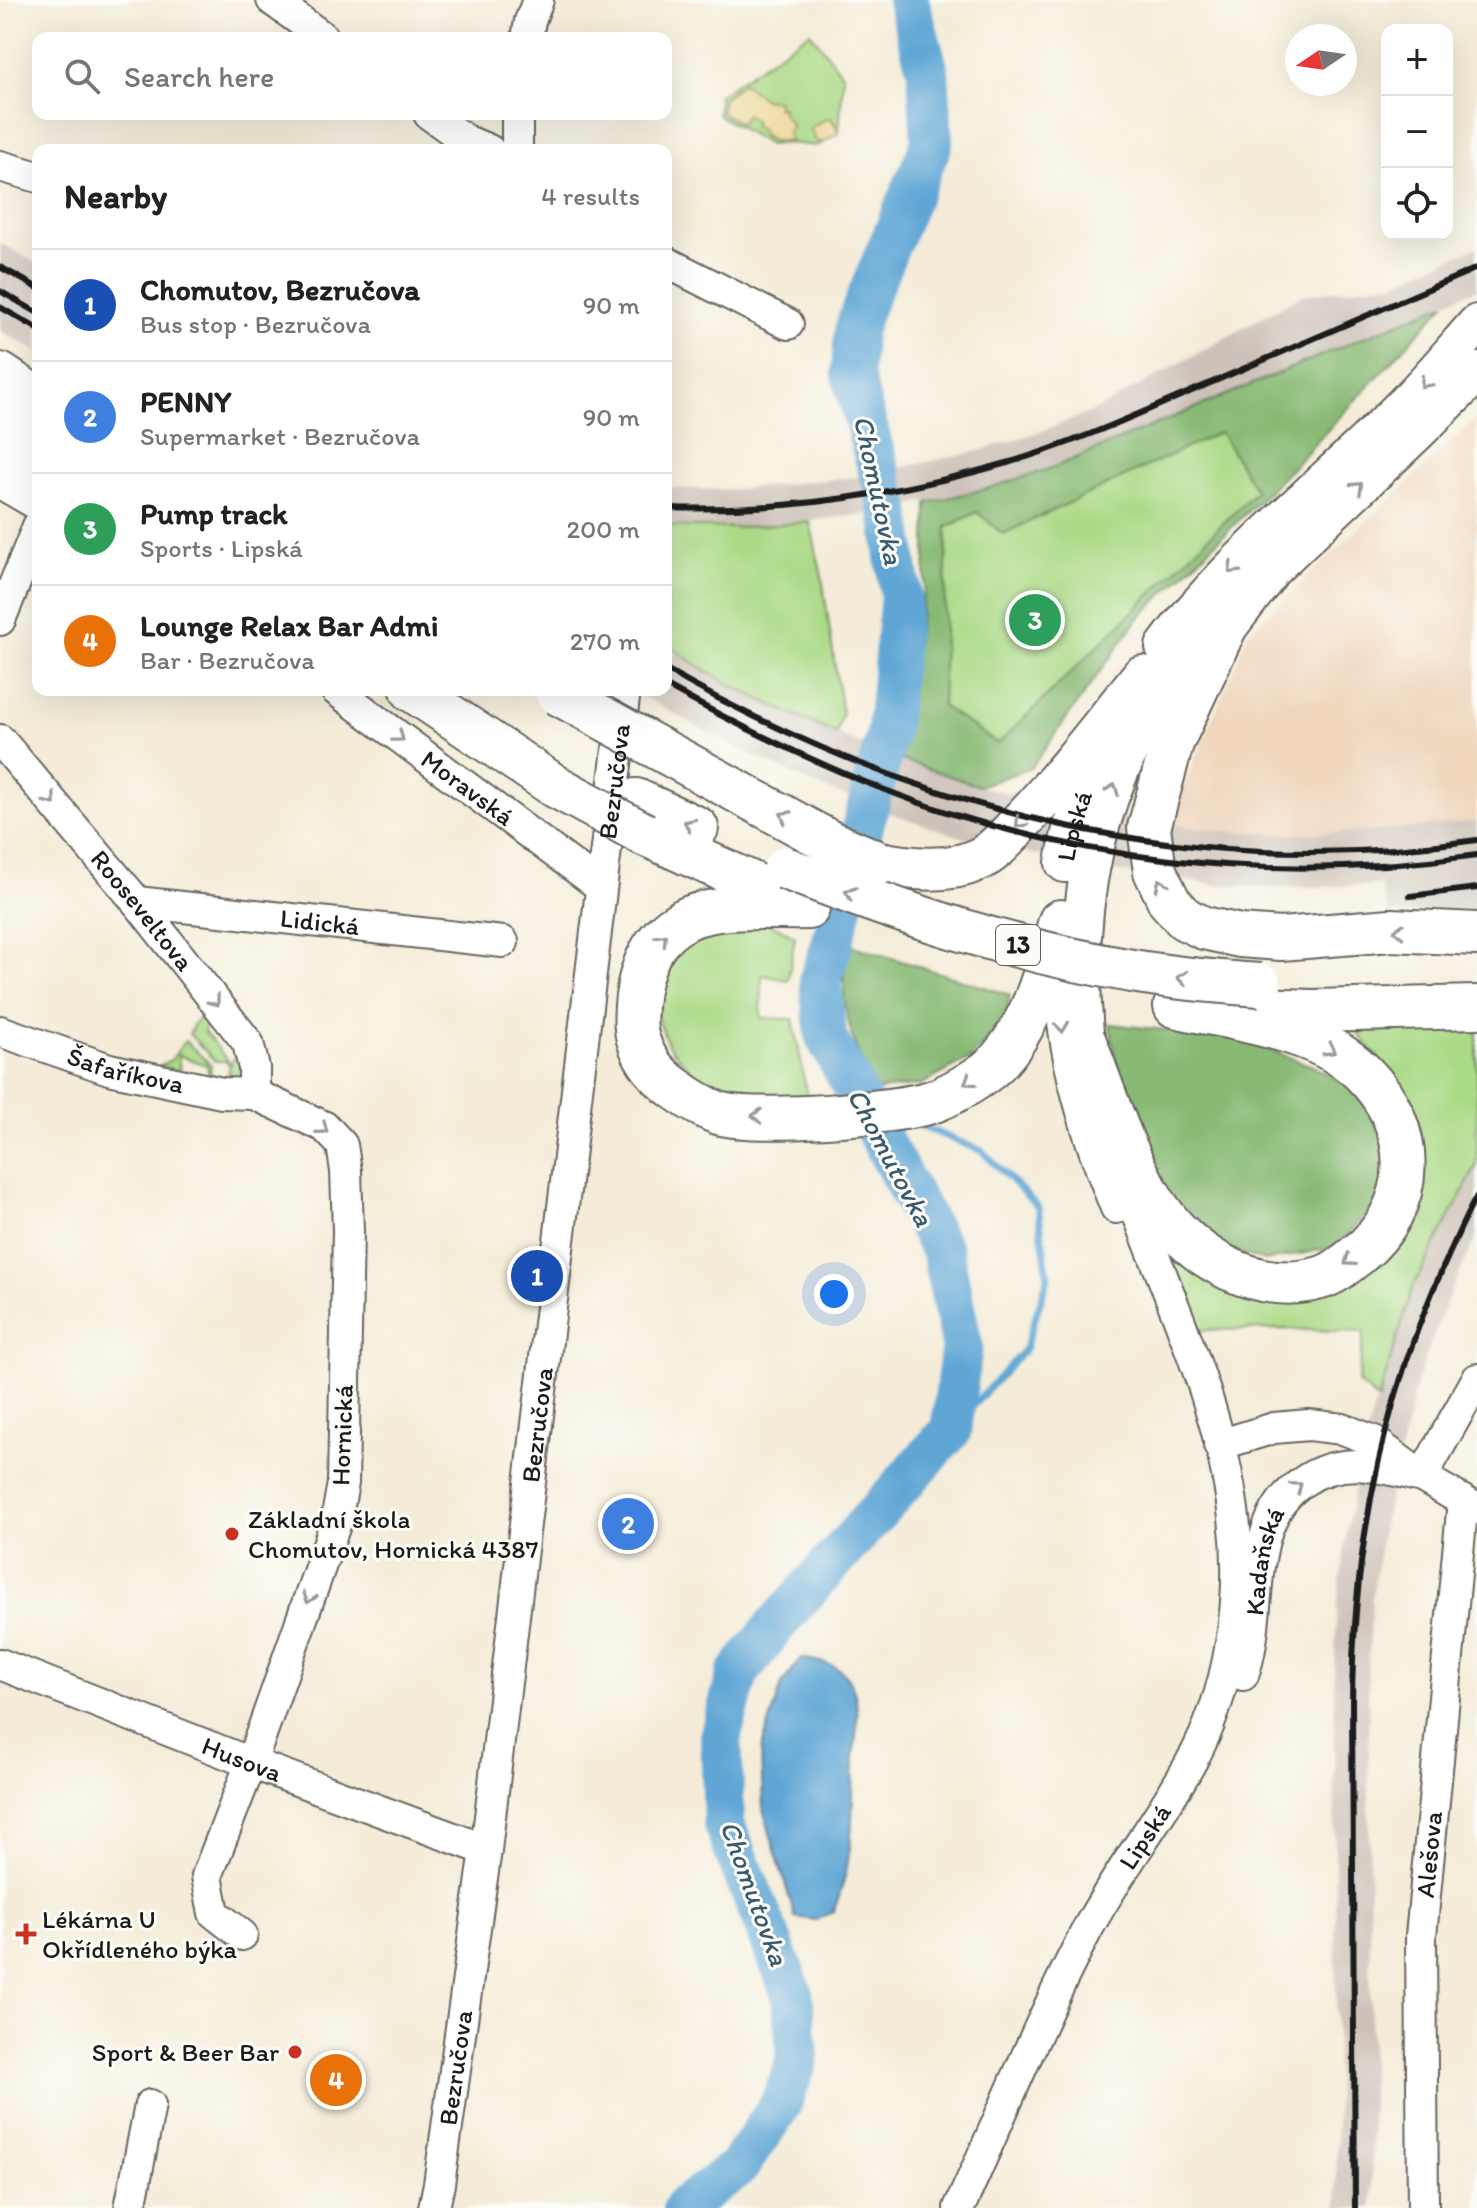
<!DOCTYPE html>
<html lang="en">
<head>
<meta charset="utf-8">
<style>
  :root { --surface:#fff; --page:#f6f6f6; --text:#222; --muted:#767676; --line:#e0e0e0; --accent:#ea580c }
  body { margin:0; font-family:Itim,sans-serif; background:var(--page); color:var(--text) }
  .controls { position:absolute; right:24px; top:24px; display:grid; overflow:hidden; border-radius:16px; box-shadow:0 8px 32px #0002 }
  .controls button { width:72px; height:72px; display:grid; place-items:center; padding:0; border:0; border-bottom:2px solid var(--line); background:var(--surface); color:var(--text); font:40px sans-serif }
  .compass { position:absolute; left:1285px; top:24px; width:72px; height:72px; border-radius:50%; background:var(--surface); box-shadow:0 8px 32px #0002; rotate:257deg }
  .you { position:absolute; left:834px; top:1294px; width:28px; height:28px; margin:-20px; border:6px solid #fff; border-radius:50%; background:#1a73e8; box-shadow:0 0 0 12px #1a73e833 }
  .badge { display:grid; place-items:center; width:52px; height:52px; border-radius:50%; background:var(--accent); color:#fff; font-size:26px; font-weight:700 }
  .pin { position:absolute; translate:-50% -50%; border:4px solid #fff; box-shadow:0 2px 8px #0006 }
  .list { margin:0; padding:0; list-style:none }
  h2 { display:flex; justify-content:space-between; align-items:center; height:104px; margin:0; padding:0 32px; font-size:34px }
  h2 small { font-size:26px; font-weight:400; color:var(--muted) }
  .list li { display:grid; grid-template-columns:52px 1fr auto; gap:24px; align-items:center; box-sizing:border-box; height:112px; padding:0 32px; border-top:2px solid var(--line) }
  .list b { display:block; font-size:30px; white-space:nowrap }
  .list p { margin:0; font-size:26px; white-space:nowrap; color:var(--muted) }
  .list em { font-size:26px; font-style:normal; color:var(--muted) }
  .icon { flex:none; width:44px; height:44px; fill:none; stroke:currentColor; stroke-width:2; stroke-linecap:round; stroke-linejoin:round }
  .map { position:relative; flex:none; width:1477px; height:2208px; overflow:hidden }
  .search { position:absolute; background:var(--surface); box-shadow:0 8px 32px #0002; left:32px; top:32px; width:640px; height:88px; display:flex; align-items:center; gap:20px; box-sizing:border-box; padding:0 28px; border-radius:16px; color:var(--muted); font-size:30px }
  .panel { position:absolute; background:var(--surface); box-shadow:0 8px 32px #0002; left:32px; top:144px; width:640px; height:552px; border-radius:16px }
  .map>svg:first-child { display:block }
  .built { fill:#efd6bc }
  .industrial { fill:#cdc2b9 }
  .green { fill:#abda87; stroke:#647b52; stroke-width:2 }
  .forest { fill:#88ba74; stroke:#526b48; stroke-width:2; fill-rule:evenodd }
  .sand { fill:#eeda9e; stroke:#857b5d; stroke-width:2 }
  .water { fill:#5ea6d5; stroke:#3d6178; stroke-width:2 }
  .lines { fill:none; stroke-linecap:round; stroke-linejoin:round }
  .stream { stroke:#5ea6d5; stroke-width:7 }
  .river { stroke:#5ea6d5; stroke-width:42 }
  .minor-casing { stroke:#68655e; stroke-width:34 }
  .major-casing { stroke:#68655e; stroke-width:42 }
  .highway-casing { stroke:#68655e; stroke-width:46 }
  .minor { stroke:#fff; stroke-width:30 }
  .major { stroke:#fff; stroke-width:38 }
  .highway { stroke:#fff; stroke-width:42 }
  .rail { stroke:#1c1c1c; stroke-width:6 }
  .highway-bridge-casing { stroke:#68655e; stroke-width:46; stroke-linecap:butt }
  .highway-bridge { stroke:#fff; stroke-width:42 }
  .oneway { stroke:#999 }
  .poi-dot { fill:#c8321e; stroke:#fdfcf7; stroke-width:3 }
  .labels { text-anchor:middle; stroke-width:6; stroke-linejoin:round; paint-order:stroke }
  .shield { fill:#fdfcf7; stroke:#605f5e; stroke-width:2 }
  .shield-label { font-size:24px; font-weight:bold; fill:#1c1c1c }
  .street-label { font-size:26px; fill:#1c1c1c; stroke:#fdfcf7 }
  .poi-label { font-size:26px; fill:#1c1c1c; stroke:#fdfcf7; text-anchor:start }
  .water-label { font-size:28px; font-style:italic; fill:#3a5a6f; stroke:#fdfcf7 }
</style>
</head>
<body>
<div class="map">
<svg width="1477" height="2208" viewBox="0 0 1477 2208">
  <rect width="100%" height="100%" fill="#fdfcf7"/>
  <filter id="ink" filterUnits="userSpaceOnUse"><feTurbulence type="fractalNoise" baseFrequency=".0125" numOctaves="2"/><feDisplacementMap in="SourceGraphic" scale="16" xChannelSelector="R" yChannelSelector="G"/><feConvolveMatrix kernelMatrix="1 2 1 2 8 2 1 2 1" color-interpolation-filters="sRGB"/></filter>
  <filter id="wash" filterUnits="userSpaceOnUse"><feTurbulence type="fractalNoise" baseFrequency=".006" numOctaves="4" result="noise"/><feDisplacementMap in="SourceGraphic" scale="32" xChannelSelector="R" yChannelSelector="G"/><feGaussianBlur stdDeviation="1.8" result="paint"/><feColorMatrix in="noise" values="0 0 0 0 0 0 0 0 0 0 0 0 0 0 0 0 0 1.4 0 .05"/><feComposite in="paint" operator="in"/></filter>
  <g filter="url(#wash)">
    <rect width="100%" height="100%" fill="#f4ecd8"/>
    <polygon class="built" points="1477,418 1477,821 1378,831 1287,834 1223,831 1168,824 1249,632"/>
    <g class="industrial">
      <polygon points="0,243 38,264 38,352 0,330"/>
      <polygon points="1477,247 1477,289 1052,469 989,488 862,515 731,528 666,526 666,488 730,490 856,477 979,451 1039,432 1094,411 1302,295 1392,283"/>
      <polygon points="666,648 755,696 836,734 899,759 979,786 1051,804 1107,816 1223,831 1287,834 1378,831 1477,821 1477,908 1389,915 1381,885 1287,888 1218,885 1097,869 964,838 881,810 814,784 731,745 631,690 666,690"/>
      <polygon points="1477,1161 1477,1235 1449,1295 1417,1381 1382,1529 1372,1599 1368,1672 1372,2208 1337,2208 1334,1671 1338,1596 1348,1523 1363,1449 1384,1370 1417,1282 1455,1198"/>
    </g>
    <g class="green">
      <polygon points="810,32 843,75 839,133 817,146 789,143 769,145 718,115 719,95"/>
      <polygon points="1220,432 1257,491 998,744 942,706 947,527 977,512 1003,533"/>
      <path d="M 810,522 L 822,577 L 842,714 L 836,734 C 778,707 716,683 666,643 L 666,526 L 731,528 Z"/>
      <polygon points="766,922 795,936 788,980 762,975 761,1018 793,1019 808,1100 747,1097 700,1081 668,1045 652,1003 667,961 706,932"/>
      <polygon points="208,1010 211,1012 204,1032 231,1064 240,1046 240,1076 235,1081 211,1084 207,1065 178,1055 180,1071 159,1066 171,1060 185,1041 211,1065 210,1075 225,1079 228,1076 229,1065 226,1061 215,1061 189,1034 194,1023"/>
      <polygon points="1477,1025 1477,1165 1413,1287 1378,1400 1358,1383 1364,1332 1287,1329 1199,1330 1162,1239 1306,1296 1379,1263 1419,1205 1420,1129 1391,1074 1356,1031"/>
    </g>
    <g class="forest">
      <path d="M 1446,303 L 1295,465 L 1138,619 L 1031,768 L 979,786 L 899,759 L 925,585 L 927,503 L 989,488 L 1052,468 ZM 1220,432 L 1256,491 L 998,744 L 942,706 L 947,527 L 977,512 L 1003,534 Z"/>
      <path d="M 847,944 L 1010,995 L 1004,1022 L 970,1059 L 920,1085 L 872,1091 C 852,1038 836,1002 847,944 Z"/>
      <polygon points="1110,1024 1238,1038 1315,1067 1361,1092 1384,1141 1384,1197 1335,1247 1265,1261 1220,1247 1158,1185 1119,1089"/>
    </g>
    <g class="sand">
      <polygon points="743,83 764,99 778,101 777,107 781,107 782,112 792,127 787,132 790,141 772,141 762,136 761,129 754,126 754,121 746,114 740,124 721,112 723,98"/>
      <polygon points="827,118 832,119 839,133 822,143 813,139 814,134 810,129"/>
    </g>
    <path class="water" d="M 801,1658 C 822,1662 843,1664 852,1686 C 862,1710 855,1735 854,1759 C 852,1812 855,1863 833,1912 L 816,1920 L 795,1917 L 763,1809 L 761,1750 L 782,1684 Z"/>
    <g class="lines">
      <polyline class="stream" points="913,1123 982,1151 1038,1207 1048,1278 1025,1349 951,1430"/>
      <polyline class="river" points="683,2208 738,2167 781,2104 798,2058 792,1993 724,1824 721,1734 738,1673 774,1627 951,1430 962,1345 942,1251 826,1037 820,979 831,948 888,730 901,596 890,510 852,374 855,331 862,310 932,143 928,71 908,0"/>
    </g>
  </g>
  <g filter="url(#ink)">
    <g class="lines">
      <defs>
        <g id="minor">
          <polyline points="272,0 324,38"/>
          <polyline points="527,38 530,21 538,0"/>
          <polyline points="429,114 465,140 489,150"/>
          <polyline points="517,114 517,150"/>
          <polyline points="0,166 38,177"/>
          <polyline points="666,262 788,324"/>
          <polyline points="0,450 38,480"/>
          <polyline points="0,483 38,505"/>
          <polyline points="0,620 38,526"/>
          <path id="s1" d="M 336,690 L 600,886"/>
          <path id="s2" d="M 0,740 L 137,902 L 248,1043 L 254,1068 L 254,1094"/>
          <path id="s3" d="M 137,902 L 503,942"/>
          <path d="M 1059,957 C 1058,1046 1083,1126 1116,1208"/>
          <path id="s4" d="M 0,1031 L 109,1069 L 222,1093 L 254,1094 L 325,1127 L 342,1145 L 346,1171 L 348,1231 L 343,1483 L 336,1522 L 251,1763 L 207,1876 L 214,1913 L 242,1935"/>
          <polyline points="1219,1445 1274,1428 1309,1425 1343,1429 1374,1441 1422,1477 1477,1509"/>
          <polyline points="1422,1477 1477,1379"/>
          <path id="s5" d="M 0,1664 L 251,1763 L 486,1850"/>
          <path id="s6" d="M 1243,1675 C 1266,1613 1241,1522 1304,1481 C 1342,1455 1380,1467 1422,1477"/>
          <polyline points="130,2208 150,2105"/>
          <path id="s7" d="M 434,2208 L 439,2184 L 486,1850 L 625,690"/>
          <path id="s8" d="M 959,2208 C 1002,2115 1040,2019 1088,1928 C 1118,1872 1159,1820 1190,1764 C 1230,1694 1244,1598 1234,1518 C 1220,1398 1163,1287 1123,1174"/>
          <path id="s9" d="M 1423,2208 L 1421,1936 L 1463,1501"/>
        </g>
        <g id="major">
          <path d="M 1165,647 C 1234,554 1327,484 1408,401 C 1432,377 1454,350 1477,324"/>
          <path id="s10" d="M 1065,863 C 1072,819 1087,780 1105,739"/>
          <path d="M 1085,1042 C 1074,941 1085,838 1131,746 C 1175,659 1249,589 1319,524 C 1372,474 1426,425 1477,372"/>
        </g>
        <g id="highway">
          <polyline points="0,374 38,399"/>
          <polyline points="0,416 38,441"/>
          <polyline points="1265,575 1226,626 1172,743 1149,828 1155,871 1169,901 1185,919 1204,928 1240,936 1281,939 1391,930 1477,934"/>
          <polyline points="412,690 555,786"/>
          <polyline points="636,800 697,828"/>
          <polyline points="644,834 796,903"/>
          <path d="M 880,863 C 909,869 949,873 977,860 C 993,854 1008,836 1019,824 C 1063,778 1102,727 1142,677"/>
          <path d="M 808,908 C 774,909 719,904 688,918 C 651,935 639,969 636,1006 C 635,1018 635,1032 639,1042 C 645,1061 659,1077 676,1089 C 687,1097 705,1108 718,1113 C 754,1124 898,1114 934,1101 C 953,1094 988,1074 1000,1059 C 1034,1020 1046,970 1060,921"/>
          <polyline points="1260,1009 1312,1011 1477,1007"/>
          <path d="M 1085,1042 C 1108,1100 1133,1187 1178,1232 C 1214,1269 1268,1293 1320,1278 C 1333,1275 1346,1264 1356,1256 C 1419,1207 1418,1127 1362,1072 C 1317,1028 1234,1020 1175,1006"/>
        </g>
      </defs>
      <use href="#minor" class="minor-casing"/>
      <use href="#major" class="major-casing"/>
      <use href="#highway" class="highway-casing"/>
      <use href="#minor" class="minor"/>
      <use href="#major" class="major"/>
      <use href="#highway" class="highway"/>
      <g class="rail">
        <polyline points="0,267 38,288"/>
        <polyline points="0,291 38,313"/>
        <polyline points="0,307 38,329"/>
        <path d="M 666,508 C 781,512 896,495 1007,463 C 1079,442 1147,410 1215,381 C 1303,343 1390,305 1477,268"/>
        <path d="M 666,670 C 916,812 1189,882 1477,840"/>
        <path d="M 666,686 C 737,725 810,761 885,790 C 1071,863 1280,884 1477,855"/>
        <polyline points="1410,896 1477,888"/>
        <path d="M 1355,2208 L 1352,1703 C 1353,1551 1382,1400 1446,1261 C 1456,1239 1465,1216 1477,1196"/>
      </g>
      <defs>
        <g id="highway-bridge">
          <polyline points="557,693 830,842 880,863"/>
          <polyline points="555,786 644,834"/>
          <path d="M 785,868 C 898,912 1013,951 1132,971 C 1174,978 1217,982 1260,985"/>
        </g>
      </defs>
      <use href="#highway-bridge" class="highway-bridge-casing"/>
      <use href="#highway-bridge" class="highway-bridge"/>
    </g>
    <defs><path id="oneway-chevron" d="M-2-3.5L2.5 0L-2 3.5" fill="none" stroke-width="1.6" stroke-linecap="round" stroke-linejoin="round" transform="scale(2)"/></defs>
    <g class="oneway">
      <use href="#oneway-chevron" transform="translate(1425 383) rotate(132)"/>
      <use href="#oneway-chevron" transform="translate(1358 487) rotate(-43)"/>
      <use href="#oneway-chevron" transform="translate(1233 569) rotate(135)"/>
      <use href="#oneway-chevron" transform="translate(399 737) rotate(37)"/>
      <use href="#oneway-chevron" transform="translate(1113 789) rotate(-68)"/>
      <use href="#oneway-chevron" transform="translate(51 800) rotate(50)"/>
      <use href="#oneway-chevron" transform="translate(785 816) rotate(-150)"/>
      <use href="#oneway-chevron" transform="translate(1020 823) rotate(133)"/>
      <use href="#oneway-chevron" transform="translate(689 824) rotate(-155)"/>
      <use href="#oneway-chevron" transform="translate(1161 884) rotate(-115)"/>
      <use href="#oneway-chevron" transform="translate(850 893) rotate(-159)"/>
      <use href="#oneway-chevron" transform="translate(1399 931) rotate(-179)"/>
      <use href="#oneway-chevron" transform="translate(662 939) rotate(-46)"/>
      <use href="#oneway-chevron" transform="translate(1182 978) rotate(-173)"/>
      <use href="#oneway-chevron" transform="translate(215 1001) rotate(52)"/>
      <use href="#oneway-chevron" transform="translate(1062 1027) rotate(83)"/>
      <use href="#oneway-chevron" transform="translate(1330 1050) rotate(31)"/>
      <use href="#oneway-chevron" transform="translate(969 1081) rotate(147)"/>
      <use href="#oneway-chevron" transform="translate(757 1116) rotate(-178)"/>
      <use href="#oneway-chevron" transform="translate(323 1129) rotate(36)"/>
      <use href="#oneway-chevron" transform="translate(1349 1261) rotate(145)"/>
      <use href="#oneway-chevron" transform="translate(1297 1487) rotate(-38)"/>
      <use href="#oneway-chevron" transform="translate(309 1598) rotate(109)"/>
    </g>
  </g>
  <g class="poi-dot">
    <circle cx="232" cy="1534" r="8"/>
    <path d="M22 1922h8v8h8v8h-8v8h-8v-8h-8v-8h8z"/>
    <circle cx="295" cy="2052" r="8"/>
  </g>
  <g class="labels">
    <rect class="shield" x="996" y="925" width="44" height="40" rx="6"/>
    <g class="shield-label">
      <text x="1018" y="953">13</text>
    </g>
    <g class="street-label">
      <text dy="9" stroke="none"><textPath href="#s7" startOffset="1438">Bezručova</textPath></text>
      <text dy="9" stroke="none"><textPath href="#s1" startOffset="164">Moravská</textPath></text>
      <text dy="9" stroke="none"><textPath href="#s10" startOffset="38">Lipská</textPath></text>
      <text dy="9" stroke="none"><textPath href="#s2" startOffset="222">Rooseveltova</textPath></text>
      <text dy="9" stroke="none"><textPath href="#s3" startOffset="184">Lidická</textPath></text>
      <text dy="9" stroke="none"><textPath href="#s4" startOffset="132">Šafaříkova</textPath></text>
      <text dy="9" stroke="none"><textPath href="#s7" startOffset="790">Bezručova</textPath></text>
      <text transform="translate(342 1435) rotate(-88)" y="9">Hornická</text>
      <text dy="9" stroke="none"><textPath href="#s6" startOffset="116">Kadaňská</textPath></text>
      <text dy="9" stroke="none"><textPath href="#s5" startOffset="260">Husova</textPath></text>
      <text dy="9" stroke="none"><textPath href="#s8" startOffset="416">Lipská</textPath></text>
      <text dy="9" stroke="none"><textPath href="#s9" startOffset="354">Alešova</textPath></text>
      <text dy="9" stroke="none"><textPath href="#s7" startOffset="142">Bezručova</textPath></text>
    </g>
    <g class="poi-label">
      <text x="248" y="1528">Základní škola<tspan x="248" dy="30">Chomutov, Hornická 4387</tspan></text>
      <text x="42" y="1928">Lékárna U<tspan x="42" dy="30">Okřídleného býka</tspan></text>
      <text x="279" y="2061" text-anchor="end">Sport &amp; Beer Bar</text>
    </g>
    <g class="water-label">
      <text transform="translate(879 490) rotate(78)" y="10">Chomutovka</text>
      <text transform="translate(891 1157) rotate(62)" y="10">Chomutovka</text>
      <text transform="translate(755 1893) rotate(70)" y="10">Chomutovka</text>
    </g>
  </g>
</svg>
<div class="controls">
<button>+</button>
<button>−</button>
<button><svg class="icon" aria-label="locate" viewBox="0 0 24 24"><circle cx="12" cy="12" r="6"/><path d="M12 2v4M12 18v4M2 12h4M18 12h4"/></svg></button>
</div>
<svg class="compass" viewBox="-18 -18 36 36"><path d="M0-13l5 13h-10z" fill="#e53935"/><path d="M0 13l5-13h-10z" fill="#767676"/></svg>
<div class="you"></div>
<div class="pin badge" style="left:537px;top:1276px;background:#1a4fb4">1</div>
<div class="pin badge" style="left:628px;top:1524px;background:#3f7fe0">2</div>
<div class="pin badge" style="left:1035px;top:620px;background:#2e9e5b">3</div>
<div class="pin badge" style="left:336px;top:2080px;background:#e8710a">4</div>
<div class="search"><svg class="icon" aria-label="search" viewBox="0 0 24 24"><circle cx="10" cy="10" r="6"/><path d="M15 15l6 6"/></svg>Search here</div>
<section class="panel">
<h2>Nearby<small>4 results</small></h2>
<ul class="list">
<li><span class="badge" style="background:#1a4fb4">1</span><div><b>Chomutov, Bezručova</b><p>Bus stop · Bezručova</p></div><em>90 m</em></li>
<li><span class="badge" style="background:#3f7fe0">2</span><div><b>PENNY</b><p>Supermarket · Bezručova</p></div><em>90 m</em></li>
<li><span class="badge" style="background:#2e9e5b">3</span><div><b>Pump track</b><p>Sports · Lipská</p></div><em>200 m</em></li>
<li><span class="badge" style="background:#e8710a">4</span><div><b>Lounge Relax Bar Admi</b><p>Bar · Bezručova</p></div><em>270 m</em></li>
</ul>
</section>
</div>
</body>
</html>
